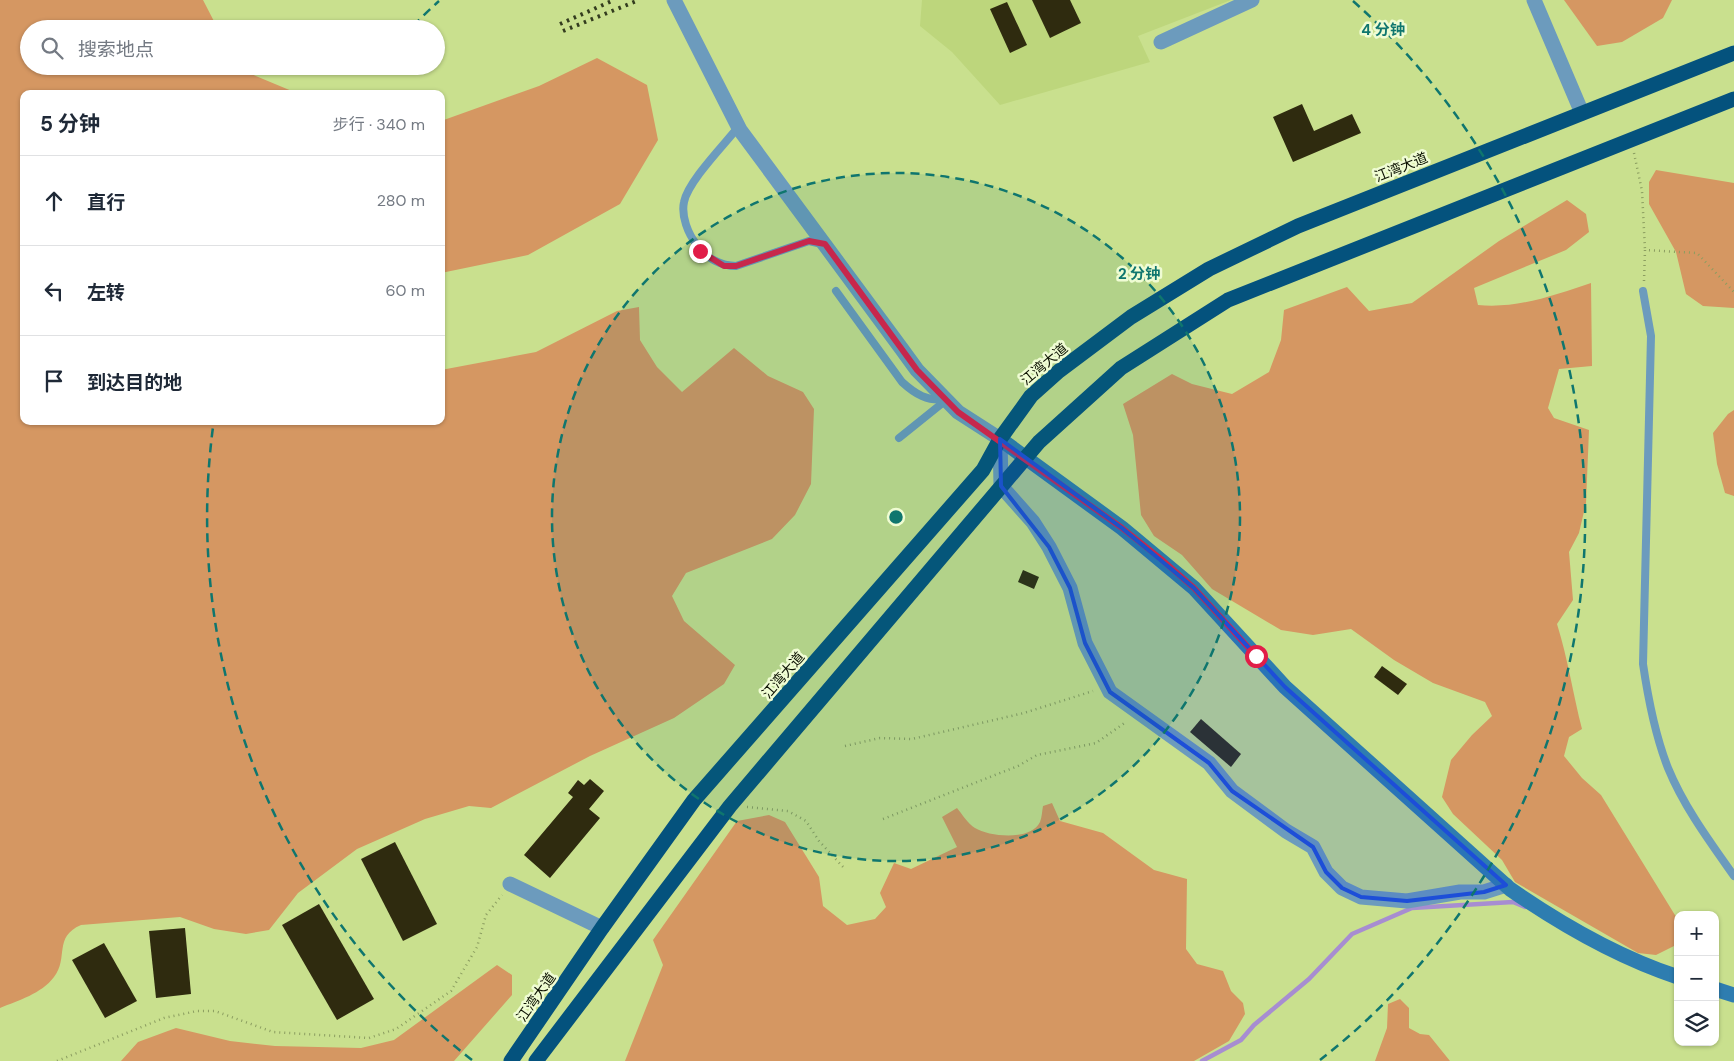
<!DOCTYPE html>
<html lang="zh">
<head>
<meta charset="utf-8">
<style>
  :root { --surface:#fff; --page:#f6f6f7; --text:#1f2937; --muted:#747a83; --line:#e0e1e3 }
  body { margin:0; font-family:"DM Sans","Noto Sans SC",sans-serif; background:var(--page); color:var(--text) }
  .controls { position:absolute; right:15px; bottom:15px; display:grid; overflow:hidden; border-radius:10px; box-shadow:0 1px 4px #0004 }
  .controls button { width:45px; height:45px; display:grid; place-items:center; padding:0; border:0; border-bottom:1px solid var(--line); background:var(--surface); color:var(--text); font:25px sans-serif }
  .stop { position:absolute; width:15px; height:15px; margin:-11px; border:4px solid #e11d48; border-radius:50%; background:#fff }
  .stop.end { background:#e11d48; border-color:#fff; box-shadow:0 1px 5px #0008 }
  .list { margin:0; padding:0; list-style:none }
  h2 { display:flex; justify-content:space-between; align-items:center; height:65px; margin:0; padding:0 20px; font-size:21px }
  h2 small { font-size:16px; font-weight:400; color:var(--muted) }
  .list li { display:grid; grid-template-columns:32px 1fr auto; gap:15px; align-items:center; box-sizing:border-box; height:90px; padding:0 20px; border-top:1px solid var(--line) }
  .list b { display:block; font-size:19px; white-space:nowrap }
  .list em { font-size:16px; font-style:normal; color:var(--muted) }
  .icon { flex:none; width:28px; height:28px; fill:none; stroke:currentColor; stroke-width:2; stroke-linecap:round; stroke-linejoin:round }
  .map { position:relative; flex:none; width:1734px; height:1061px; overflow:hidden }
  .search { position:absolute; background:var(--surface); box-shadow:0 1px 4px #0004; left:20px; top:20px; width:425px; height:55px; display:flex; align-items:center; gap:12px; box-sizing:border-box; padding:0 18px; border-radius:28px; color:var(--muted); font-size:19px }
  .panel { position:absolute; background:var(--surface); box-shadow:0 1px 4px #0004; left:20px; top:90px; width:425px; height:335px; border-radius:10px }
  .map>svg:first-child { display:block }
  .built { fill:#bdd67c }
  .forest { fill:#d59762 }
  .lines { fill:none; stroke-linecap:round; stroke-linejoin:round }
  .stream { stroke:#a78dd1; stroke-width:4.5 }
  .building { fill:#2f2b0f }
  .path { stroke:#8b9d60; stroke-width:2.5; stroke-dasharray:1 4; stroke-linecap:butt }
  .lane { stroke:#6c9bbd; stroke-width:8 }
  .street { stroke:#6c9bbd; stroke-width:15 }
  .secondary { stroke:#2e7db0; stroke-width:15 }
  .highway { stroke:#04527d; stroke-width:15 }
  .rail { stroke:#333c1e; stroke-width:4; stroke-dasharray:2.5 5; stroke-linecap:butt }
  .route { stroke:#e11d48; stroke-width:6 }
  .marked { fill:#1d4ed8; fill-opacity:0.2; stroke:#1d4ed8; stroke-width:4; stroke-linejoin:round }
  .ring { fill:none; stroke:#0f766e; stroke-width:2.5; stroke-dasharray:9 6 }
  .labels { text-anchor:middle; stroke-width:5; stroke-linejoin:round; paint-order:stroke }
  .street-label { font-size:14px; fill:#0b1000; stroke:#effcd3 }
  .centre { fill:#0f766e; stroke:#effcd3; stroke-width:2.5 }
  .ring-label { font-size:15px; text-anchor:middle; font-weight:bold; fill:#0f766e; stroke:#effcd3; stroke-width:5; stroke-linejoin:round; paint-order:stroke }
</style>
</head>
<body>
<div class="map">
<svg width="1734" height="1061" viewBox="0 0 1734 1061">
  <rect width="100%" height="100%" fill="#c9e08e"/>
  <polygon class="built" points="922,0 1231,0 1138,36 1150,62 1000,105 952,52 920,26"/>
  <g class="forest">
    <path d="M 0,0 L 203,0 L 218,29 L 29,29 L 29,66 L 238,66 L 239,69 L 299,94 L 24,94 L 24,421 L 441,421 L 441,370 L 536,352 L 617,311 L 639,307 L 640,340 L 657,367 L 682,392 L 734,348 L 768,376 L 803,392 L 814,409 L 811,484 L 795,515 L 772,539 L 686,573 L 672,596 L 684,621 L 735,665 L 724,684 L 674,718 L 590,756 L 491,808 L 469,806 L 425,819 L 357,849 L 298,893 L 269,930 L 246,934 L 214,929 L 180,917 L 81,925 C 53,937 69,958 54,977 C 41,994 19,1000 0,1008 Z"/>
    <polygon points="1564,0 1672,0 1663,18 1622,42 1597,46"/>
    <polygon points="597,58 647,85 658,140 620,204 528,255 441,273 441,121 539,86"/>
    <polygon points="1656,170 1734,183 1734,308 1703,306 1686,294 1676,252 1649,204 1649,182"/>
    <path d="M 1567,200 L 1586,214 L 1589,232 L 1566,250 L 1474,288 L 1478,305 C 1517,309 1555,295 1591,283 L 1592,366 L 1559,369 L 1548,408 L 1554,418 L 1589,430 L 1586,503 L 1579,533 L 1569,552 L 1573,600 L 1557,624 C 1568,659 1573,694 1582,729 L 1569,737 L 1564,756 L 1582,778 L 1601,795 L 1678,920 L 1674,946 L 1656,955 L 1638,953 L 1515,882 L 1502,860 L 1453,814 L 1442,797 L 1451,760 L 1472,735 L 1492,716 L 1485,702 L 1433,683 L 1394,660 L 1351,629 L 1313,635 L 1281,630 L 1212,589 L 1182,555 L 1154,536 L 1141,515 L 1133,435 L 1123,404 L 1172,374 L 1192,384 L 1232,394 L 1269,372 L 1281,340 L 1284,310 L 1347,287 L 1369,311 L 1412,303 L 1499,241 Z"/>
    <polygon points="1734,410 1734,496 1725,493 1717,464 1713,433 1728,414"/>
    <path d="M 1052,803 L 1060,821 L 1103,833 L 1154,870 L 1187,879 L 1186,949 L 1197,964 L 1223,971 L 1231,991 L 1243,1003 L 1245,1014 L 1229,1041 L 1194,1061 L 625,1061 L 663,965 L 653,940 L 737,821 L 769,815 L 785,822 L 819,877 L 823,906 L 847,925 L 875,919 L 886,907 L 880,893 L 894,863 L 911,869 L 957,847 L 942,817 L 957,808 C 962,814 968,824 975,828 C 990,837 1031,841 1040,822 C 1042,817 1042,811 1043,806 Z"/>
    <polygon points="497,965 512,975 512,995 454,1061 121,1061 138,1042 176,1028 230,1041 275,1046 361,1048 394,1040"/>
    <polygon points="1400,999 1409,1008 1409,1028 1420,1034 1429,1035 1450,1061 1375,1061 1387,1028 1388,1004"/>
  </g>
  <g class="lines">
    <polyline class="stream" points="1202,1061 1241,1040 1254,1025 1309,979 1352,934 1412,908 1513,902 1525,907"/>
  </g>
  <g class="building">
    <polygon points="1032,0 1070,0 1081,23 1050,38"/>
    <polygon points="1007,2 1027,45 1010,53 990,9"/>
    <polygon points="1302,104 1314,131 1352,114 1361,133 1293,162 1273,117"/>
    <polygon points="1023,570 1039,577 1034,589 1018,582"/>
    <polygon points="1382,666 1407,684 1398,695 1374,677"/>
    <polygon points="1201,719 1241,754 1231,767 1190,732"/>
    <polygon points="590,779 604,791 589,809 600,818 550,878 524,855 573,797 568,793 578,780 584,785"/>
    <polygon points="395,842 437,924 403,941 361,859"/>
    <polygon points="319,904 374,999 337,1020 282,925"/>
    <polygon points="185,928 191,994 156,998 149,931"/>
    <polygon points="104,943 137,1001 105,1018 72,960"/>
  </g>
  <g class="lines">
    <g class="path">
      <polyline points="1634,153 1642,191 1645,250"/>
      <polyline points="1644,281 1645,250 1697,253 1734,292"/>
      <polyline points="845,746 880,738 912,739 1024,713 1093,691"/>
      <polyline points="747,807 788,811 806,821 819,841 844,868"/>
      <polyline points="883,819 1018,766 1037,755 1096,743 1126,722"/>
      <polyline points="57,1061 164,1018 197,1011 215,1011 273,1032 369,1038 396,1029 451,991 477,947 486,915 502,895"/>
    </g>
    <g class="lane">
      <path d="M 739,126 C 725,144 688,181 684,202 C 681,216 688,234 697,245 C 705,258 722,266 736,266 L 809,241 L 822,244"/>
      <path d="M 836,291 L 902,382 C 915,394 928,402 946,399"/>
      <path d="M 1643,291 L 1651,336 L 1643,664 C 1648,698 1655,735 1668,768 C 1684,807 1710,842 1734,876"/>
      <polyline points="899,438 945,401"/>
    </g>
    <g class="street">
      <polyline points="674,0 740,130 901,348 917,370 958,412 1000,439 1001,486 1033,522 1049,547 1070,588 1085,643 1110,692 1209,763 1232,791 1286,831 1313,847 1326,872 1342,888 1361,897 1407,901 1460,892 1484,892 1506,885"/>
      <polyline points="1534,0 1582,113"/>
      <polyline points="1161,42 1252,0"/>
      <polyline points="510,884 602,928"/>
    </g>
    <g class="secondary">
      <path d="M 1000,439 L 1122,528 L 1194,588 L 1285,687 L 1510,889 C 1562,925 1617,957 1678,977"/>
      <polyline points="1715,989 1734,995"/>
    </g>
    <g class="highway">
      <polyline points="511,1061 602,928 694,800 983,470 1000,439 1031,396 1059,371 1131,317 1209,269 1298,226 1734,53"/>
      <polyline points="536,1061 730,806 1039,442 1121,368 1228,300 1734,99"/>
    </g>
    <g class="rail">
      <polyline points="560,24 614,0"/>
      <polyline points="563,31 639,0"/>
    </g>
  </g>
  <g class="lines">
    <polyline class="route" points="700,251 724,266 736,266 809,241 825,244 917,370 958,412 1122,528 1161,559 1194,588 1256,656"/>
  </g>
  <path class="marked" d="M 1000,439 L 1122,528 L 1194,588 L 1285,687 L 1506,885 L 1484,892 L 1407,901 L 1361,897 L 1342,888 L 1326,872 L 1313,847 L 1232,791 L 1209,763 L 1110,692 L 1085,643 L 1070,588 L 1049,547 L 1001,486 Z"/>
  <circle cx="896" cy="517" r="344" fill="#0f766e" fill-opacity=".12"/>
  <g class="ring">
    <circle cx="896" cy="517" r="344"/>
    <path d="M472 1060A689 689 0 0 1 213 427M413 26A689 689 0 0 1 439 1M1353 1A689 689 0 0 1 1320 1060"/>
  </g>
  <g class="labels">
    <g class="street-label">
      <text transform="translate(1401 167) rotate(-22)" y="5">江湾大道</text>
      <text transform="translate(1044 364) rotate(-40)" y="5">江湾大道</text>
      <text transform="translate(783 675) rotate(-49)" y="5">江湾大道</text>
      <text transform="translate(536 997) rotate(-55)" y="5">江湾大道</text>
    </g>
  </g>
  <circle cx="896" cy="517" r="8" class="centre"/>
  <g class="ring-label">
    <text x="1383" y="35">4 分钟</text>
    <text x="1139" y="279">2 分钟</text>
  </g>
</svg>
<div class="controls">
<button>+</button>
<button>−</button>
<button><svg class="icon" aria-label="layers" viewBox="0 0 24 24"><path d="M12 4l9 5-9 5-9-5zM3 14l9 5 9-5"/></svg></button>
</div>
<div class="stop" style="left:1256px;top:656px"></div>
<div class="stop end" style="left:700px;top:251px"></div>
<div class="search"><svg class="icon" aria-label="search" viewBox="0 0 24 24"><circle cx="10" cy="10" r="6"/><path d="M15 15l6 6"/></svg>搜索地点</div>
<section class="panel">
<h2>5 分钟<small>步行 · 340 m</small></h2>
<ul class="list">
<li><svg class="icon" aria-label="ahead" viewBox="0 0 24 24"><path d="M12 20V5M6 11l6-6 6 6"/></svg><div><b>直行</b></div><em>280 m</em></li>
<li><svg class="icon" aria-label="left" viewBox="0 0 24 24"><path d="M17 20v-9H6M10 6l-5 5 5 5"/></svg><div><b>左转</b></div><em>60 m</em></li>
<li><svg class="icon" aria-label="arrive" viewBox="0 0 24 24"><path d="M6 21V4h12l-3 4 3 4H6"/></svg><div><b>到达目的地</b></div></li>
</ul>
</section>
</div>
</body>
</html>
